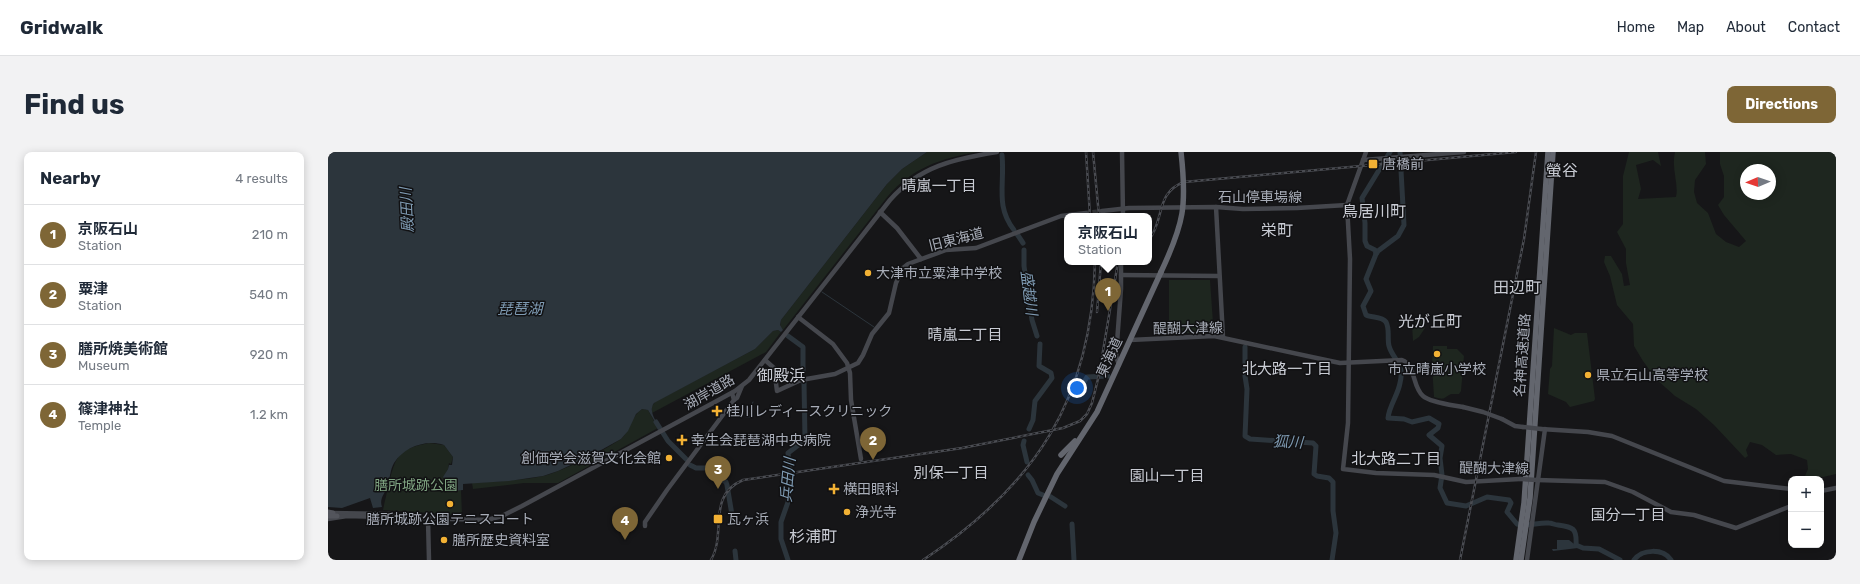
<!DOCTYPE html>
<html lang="en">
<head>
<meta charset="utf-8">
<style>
  :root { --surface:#fff; --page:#f2f2f3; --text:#1f2937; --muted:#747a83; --line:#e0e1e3; --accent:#7e6636 }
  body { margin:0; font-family:Rubik,"Noto Sans JP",sans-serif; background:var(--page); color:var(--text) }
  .controls { position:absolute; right:12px; bottom:12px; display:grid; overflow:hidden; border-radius:8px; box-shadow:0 2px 10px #0003 }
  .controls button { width:36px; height:36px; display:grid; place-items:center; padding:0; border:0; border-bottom:1px solid var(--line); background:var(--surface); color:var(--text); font:20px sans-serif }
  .compass { position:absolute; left:1412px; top:12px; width:36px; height:36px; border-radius:50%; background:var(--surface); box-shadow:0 2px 10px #0003; rotate:268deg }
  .you { position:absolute; left:749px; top:236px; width:14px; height:14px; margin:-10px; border:3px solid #fff; border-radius:50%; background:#1a73e8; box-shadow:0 0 0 6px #1a73e833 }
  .badge { display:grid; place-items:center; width:26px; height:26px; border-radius:50%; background:var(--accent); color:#fff; font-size:13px; font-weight:700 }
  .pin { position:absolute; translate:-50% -33px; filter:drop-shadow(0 1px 2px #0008) }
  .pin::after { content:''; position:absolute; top:21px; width:14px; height:12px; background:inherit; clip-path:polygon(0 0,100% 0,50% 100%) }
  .popup { position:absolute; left:736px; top:61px; width:88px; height:52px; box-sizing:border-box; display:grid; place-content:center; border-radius:8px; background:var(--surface); filter:drop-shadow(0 1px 3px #0005); font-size:13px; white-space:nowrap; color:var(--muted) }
  .popup b { font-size:15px; color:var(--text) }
  .popup::after { content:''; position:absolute; left:50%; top:100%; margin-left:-8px; border:8px solid transparent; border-top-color:var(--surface) }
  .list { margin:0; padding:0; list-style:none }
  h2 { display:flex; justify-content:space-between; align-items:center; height:52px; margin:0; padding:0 16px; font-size:17px }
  h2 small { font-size:13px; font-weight:400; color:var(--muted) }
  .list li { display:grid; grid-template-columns:26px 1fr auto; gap:12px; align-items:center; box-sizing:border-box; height:60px; padding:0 16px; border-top:1px solid var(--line) }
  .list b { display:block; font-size:15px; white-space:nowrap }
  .list p { margin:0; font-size:13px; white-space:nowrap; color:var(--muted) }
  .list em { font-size:13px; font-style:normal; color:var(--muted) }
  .map { position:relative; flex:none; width:1508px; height:408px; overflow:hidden; border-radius:8px }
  header { display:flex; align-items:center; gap:24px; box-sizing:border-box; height:56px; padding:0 20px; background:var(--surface); border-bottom:1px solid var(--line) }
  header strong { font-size:19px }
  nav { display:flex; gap:22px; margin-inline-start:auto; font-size:14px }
  .intro { display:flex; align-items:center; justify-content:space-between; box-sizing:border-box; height:96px; padding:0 24px }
  h1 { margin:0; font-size:28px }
  .button { padding:10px 18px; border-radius:8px; background:var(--accent); color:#fff; font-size:14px; font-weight:700 }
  main { display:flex; gap:24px; padding:0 24px }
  aside { flex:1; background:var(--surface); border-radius:8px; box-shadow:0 2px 10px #0003 }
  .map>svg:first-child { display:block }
  .green { fill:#1e261f; fill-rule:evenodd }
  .water { fill:#2c353c }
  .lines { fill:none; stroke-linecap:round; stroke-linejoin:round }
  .stream { stroke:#2c353c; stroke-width:1 }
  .river { stroke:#2c353c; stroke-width:5 }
  .secondary-tunnel { stroke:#333438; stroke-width:4.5; stroke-dasharray:4.5 2; stroke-linecap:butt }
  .secondary { stroke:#45474d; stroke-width:4.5 }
  .primary { stroke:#53555c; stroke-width:5 }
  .highway { stroke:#63666e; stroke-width:5.5 }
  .rail-casing { stroke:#4a4c52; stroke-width:2.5 }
  .rail { stroke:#111113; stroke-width:1; stroke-dasharray:3; stroke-linecap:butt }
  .secondary-bridge { stroke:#45474d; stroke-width:4.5 }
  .highway-bridge { stroke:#63666e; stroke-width:5.5 }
  .poi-dot { fill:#f2b134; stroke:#111113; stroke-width:1.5 }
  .labels { text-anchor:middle; stroke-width:3; stroke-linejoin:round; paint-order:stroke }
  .poi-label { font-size:14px; fill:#a8adb8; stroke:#111113; text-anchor:start }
  .street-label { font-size:14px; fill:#a8adb8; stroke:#111113 }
  .park-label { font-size:14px; fill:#7fa381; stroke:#111113 }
  .neighbourhood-label { font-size:15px; fill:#c9ccd4; stroke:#111113 }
  .water-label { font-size:15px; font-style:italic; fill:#7f9bb3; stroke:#111113 }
  .quarter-label { font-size:16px; fill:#c9ccd4; stroke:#111113 }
</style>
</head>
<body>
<header>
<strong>Gridwalk</strong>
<nav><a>Home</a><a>Map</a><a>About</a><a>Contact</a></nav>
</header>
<div class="intro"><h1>Find us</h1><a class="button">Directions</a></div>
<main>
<aside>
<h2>Nearby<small>4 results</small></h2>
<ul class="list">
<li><span class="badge">1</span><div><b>京阪石山</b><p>Station</p></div><em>210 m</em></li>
<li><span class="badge">2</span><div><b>粟津</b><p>Station</p></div><em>540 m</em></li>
<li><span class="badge">3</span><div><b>膳所焼美術館</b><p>Museum</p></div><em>920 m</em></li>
<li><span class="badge">4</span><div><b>篠津神社</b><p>Temple</p></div><em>1.2 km</em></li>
</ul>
</aside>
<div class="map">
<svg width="1508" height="408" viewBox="0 0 1508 408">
  <rect width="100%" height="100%" fill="#161618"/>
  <g class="green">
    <path d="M 599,0 L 649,0 C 614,6 584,16 560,44 L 455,178 L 452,174 L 453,168 L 559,32 L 574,17 Z"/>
    <path d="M 1301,0 L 1330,0 L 1333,14 L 1325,8 L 1308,13 L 1313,37 L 1310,47 L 1348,45 C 1351,32 1343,17 1347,0 L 1377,0 L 1378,12 L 1367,28 L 1366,40 L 1369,51 L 1380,61 L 1388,82 L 1398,90 L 1411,95 L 1418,89 L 1396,63 L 1390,53 L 1396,45 L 1396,24 L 1392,12 L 1392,0 L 1508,0 L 1508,322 L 1495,325 L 1477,324 L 1480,317 L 1479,308 L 1463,302 L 1448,303 L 1434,293 L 1422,290 L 1418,298 L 1420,304 L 1417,306 L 1386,273 L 1368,257 L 1347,244 L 1328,227 L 1315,209 L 1306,194 L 1305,172 L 1289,153 L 1282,124 L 1276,110 L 1277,104 L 1283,104 L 1294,122 L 1296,134 L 1302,133 L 1298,111 L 1298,97 L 1289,80 L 1295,72 L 1295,24 ZM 1418,18 L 1442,18 L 1442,42 L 1418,42 Z"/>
    <polygon points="841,128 882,128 885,171 881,175 881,181 844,181 841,178"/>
    <polygon points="1088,166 1094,167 1097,176 1091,185 1085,189 1084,173 1087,172"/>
    <polygon points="1226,176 1243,183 1247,181 1259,181 1267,247 1266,249 1242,255 1238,250 1220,242 1222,217 1224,214"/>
    <polygon points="450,178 453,180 438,200 324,261 324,254 327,250 427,197 445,179"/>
    <path d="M 1105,194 L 1119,194 L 1119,197 L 1129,197 L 1136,204 L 1133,239 L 1131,242 L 1123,242 C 1114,247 1117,248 1106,245 L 1104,213 Z"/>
    <path d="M 314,257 L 320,258 L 330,276 L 230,331 L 196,331 L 145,337 L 144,331 C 168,329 191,329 215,324 C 236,319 275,299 293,287 C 303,278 303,264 314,257 Z"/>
    <path d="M 101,291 L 116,293 L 125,305 L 123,312 L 121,311 L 120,317 L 115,326 L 124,335 L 124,338 L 133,338 L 134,363 L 55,358 C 57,348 59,340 61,331 C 68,303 71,297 101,291 Z"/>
  </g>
  <g class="water">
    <path d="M 0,0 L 599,0 L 574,17 L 559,32 L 453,168 L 452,173 L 455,178 L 453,180 L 450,178 L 445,179 L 427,197 L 326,251 C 320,259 328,268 331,275 L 330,275 L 320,258 L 314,257 L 308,262 L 300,279 L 293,287 L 266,302 L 230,319 L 215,324 L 181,329 L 135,332 L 135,338 L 126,339 L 115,325 L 120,317 L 121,313 L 124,313 L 125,305 L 116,293 C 98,287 76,295 66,311 C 62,318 62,327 59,335 C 57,342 51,346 54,355 L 45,356 L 42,346 L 14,356 L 0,355 Z"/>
    <polygon points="1229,388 1241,388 1250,395 1250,396 1225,399 1224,397 1229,397"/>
  </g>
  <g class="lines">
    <g class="stream">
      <polyline points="494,140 546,175"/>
      <polyline points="422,257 425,250"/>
      <polyline points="418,265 422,265 422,261"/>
      <polyline points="1250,395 1255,396"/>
    </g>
    <g class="river">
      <path d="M 1072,0 L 1076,73 L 1070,84 L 1050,99 L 1048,102 L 1038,127 L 1043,139 L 1035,154 L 1038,163 C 1044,166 1054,164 1058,170 C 1062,177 1059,187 1061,194 C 1065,208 1077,211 1072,231 C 1070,243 1061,254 1060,266 L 1076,267 L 1084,270 L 1101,266 L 1111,272 L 1110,276 L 1101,283 L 1114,294 L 1112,306 L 1114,323 L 1112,336 L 1119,351 L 1138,354 L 1159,345 L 1181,348 L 1183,351 L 1179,360 L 1189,372 C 1200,375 1210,370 1221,371 C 1224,371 1227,373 1230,373 C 1245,375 1249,376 1248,393 L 1255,396 L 1271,397 L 1292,408"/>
      <path d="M 674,3 C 677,32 667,54 686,78"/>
      <polyline points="689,82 695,91"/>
      <polyline points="696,98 696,114 704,168 709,184"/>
      <polyline points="1048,102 1047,98 1039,94 1037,89 1037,71 1034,46 1062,0"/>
      <polyline points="460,184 475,195 475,220"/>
      <polyline points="917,195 917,224 919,237 917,284 922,287 985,291 988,294 986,322 989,324 1001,326 1005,330 1005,359 1008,381 1004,408"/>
      <polyline points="756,230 759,225 780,224"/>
      <polyline points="328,270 340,289 358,307"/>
      <polyline points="701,277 705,268 707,249 724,226 723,221 711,214 712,192"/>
      <polyline points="696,289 695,293 699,310"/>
      <polyline points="362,313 368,316 381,316 387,324 398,330 399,333 404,363"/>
      <polyline points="700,323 704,328 710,341 715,343"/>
      <polyline points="723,345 737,354"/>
      <polyline points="744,372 746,408"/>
      <polyline points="407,399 408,408"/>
      <polyline points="460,408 453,387 453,370 460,350 463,326 460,301 477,288 476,230"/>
      <path d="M 1306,408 C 1314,397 1335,396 1343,408"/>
    </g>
    <polyline class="secondary-tunnel" points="758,61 774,59"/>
    <g class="secondary">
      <polyline points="794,0 795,64"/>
      <polyline points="1038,0 1019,53 1022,107 1020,271 1015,317 1048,321 1106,323 1138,330 1192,327"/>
      <polyline points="1035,8 1136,0"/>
      <polyline points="888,55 895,185"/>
      <polyline points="774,59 801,56 888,55 915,57 969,56 1019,53"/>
      <polyline points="552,60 569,76 593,107"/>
      <polyline points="793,123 891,124"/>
      <polyline points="470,165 505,192 519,211 522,221 523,248 533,307"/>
      <path d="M 802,188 L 886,184 L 1012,211 L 1074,208 C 1088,213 1084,235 1095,244 C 1103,251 1125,253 1135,255"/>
      <polyline points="437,208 446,216 449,239 473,228 507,222 530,211 535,203 544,182 561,161 568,131 575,116 580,112 618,98 648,96 733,64 758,61"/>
      <polyline points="791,213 788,204 793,137 793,110"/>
      <polyline points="406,248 409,246 414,234"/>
      <polyline points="1174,267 1187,274 1195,275"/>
      <polyline points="1213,277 1260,280 1284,284 1396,329 1463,337"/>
      <polyline points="1209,328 1277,330 1305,340 1343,360 1366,363 1408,376 1463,354"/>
      <polyline points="1493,339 1508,336"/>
      <polyline points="3,361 62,362 71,365"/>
      <path d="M 0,367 L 19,364 L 159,368 L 174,364 L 194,354 L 385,251 L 407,239 L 421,228 L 562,48 C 592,14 626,7 669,0"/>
      <polyline points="100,367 101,408"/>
      <polyline points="317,374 317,370 339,338 406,248 404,241"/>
      <polyline points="1199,408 1217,277"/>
    </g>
    <g class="primary">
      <polyline points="0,360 5,361"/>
      <polyline points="0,364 9,364"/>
    </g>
    <g class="highway">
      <polyline points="733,303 747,289"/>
      <polyline points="691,408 706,370 729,322 769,260 833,120"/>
      <polyline points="1188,408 1196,351 1220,0"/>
      <polyline points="1193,408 1202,346 1225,0"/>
    </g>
    <defs>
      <g id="rail">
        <polyline points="758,0 762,64"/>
        <polyline points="765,0 771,64"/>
        <path d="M 821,88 C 837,67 827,41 856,30 L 1188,0"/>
        <polyline points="769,160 773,110"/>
        <path d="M 383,408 C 399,381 378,344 415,328 L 634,296 L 735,276 L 752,269 L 759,262 L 764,251 L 771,223 L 790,110"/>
        <path d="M 595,408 C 707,334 764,247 767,110"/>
        <polyline points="1132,408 1196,87 1208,0"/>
      </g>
    </defs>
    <use href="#rail" class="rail-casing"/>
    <use href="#rail" class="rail"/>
    <g class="secondary-bridge">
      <polyline points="1135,255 1155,260 1174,267"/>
      <polyline points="1195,275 1213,277"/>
      <polyline points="1192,327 1209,328"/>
    </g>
    <path class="highway-bridge" d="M 833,120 C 856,71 859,54 853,0"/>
  </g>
  <g class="poi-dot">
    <rect x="1040" y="7" width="10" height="10" rx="2"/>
    <circle cx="540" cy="121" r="4"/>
    <circle cx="1109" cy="202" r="4"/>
    <circle cx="1260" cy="223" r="4"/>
    <path d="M387 253h4v4h4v4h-4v4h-4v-4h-4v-4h4z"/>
    <path d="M352 282h4v4h4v4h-4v4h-4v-4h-4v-4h4z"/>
    <circle cx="341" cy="306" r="4"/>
    <path d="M504 331h4v4h4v4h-4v4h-4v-4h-4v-4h4z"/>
    <circle cx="122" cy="352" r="4"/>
    <circle cx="519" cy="360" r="4"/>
    <rect x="385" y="362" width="10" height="10" rx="2"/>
    <circle cx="116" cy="388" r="4"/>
  </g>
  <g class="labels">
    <g class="poi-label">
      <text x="1054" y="17">唐橋前</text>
      <text x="548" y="126">大津市立粟津中学校</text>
      <text x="1109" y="222" text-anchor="middle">市立晴嵐小学校</text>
      <text x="1268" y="228">県立石山高等学校</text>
      <text x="398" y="264">桂川レディースクリニック</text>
      <text x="363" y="293">幸生会琵琶湖中央病院</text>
      <text x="333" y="311" text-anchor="end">創価学会滋賀文化会館</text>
      <text x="515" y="342">横田眼科</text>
      <text x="527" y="365">浄光寺</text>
      <text x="122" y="372" text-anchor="middle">膳所城跡公園テニスコート</text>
      <text x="399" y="372">瓦ヶ浜</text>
      <text x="124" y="393">膳所歴史資料室</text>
    </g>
    <g class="street-label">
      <text x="932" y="50">石山停車場線</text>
      <text transform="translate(628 87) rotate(-14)" y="5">旧東海道</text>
      <text transform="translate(860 176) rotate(-1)" y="5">醍醐大津線</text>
      <text transform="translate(1194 203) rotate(-86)" y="5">名神高速道路</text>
      <text transform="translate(781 205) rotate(-65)" y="5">東海道</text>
      <text transform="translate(381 240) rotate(-30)" y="5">湖岸道路</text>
      <text transform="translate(1166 316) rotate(1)" y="5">醍醐大津線</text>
    </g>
    <g class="park-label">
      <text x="88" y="338">膳所城跡公園</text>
    </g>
    <g class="neighbourhood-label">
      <text x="611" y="39">晴嵐一丁目</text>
      <text x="637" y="188">晴嵐二丁目</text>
      <text x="959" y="222">北大路一丁目</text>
      <text x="1068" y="312">北大路二丁目</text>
      <text x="623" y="326">別保一丁目</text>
      <text x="839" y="329">園山一丁目</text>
      <text x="1300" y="368">国分一丁目</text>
    </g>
    <g class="water-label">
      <text transform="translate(79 58) rotate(-93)" y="5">殿田川</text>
      <text transform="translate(701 141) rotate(83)" y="5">盛越川</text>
      <text x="192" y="162">琵琶湖</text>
      <text transform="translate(960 290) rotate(3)" y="5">狐川</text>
      <text transform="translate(460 328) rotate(-85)" y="5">兵田川</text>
    </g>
    <g class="quarter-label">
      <text x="1234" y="24">螢谷</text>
      <text x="1046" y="65">鳥居川町</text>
      <text x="949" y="84">栄町</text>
      <text x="1189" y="141">田辺町</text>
      <text x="1102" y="175">光が丘町</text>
      <text x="453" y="229">御殿浜</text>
      <text x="485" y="390">杉浦町</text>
    </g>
  </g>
</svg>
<div class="controls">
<button>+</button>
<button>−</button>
</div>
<svg class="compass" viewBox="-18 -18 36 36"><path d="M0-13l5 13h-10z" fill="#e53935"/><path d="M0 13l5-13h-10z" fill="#747a83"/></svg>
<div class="you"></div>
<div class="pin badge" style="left:780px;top:159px">1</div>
<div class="popup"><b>京阪石山</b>Station</div>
<div class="pin badge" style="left:545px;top:308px">2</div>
<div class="pin badge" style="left:390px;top:337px">3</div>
<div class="pin badge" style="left:297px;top:388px">4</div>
</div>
</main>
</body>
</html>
